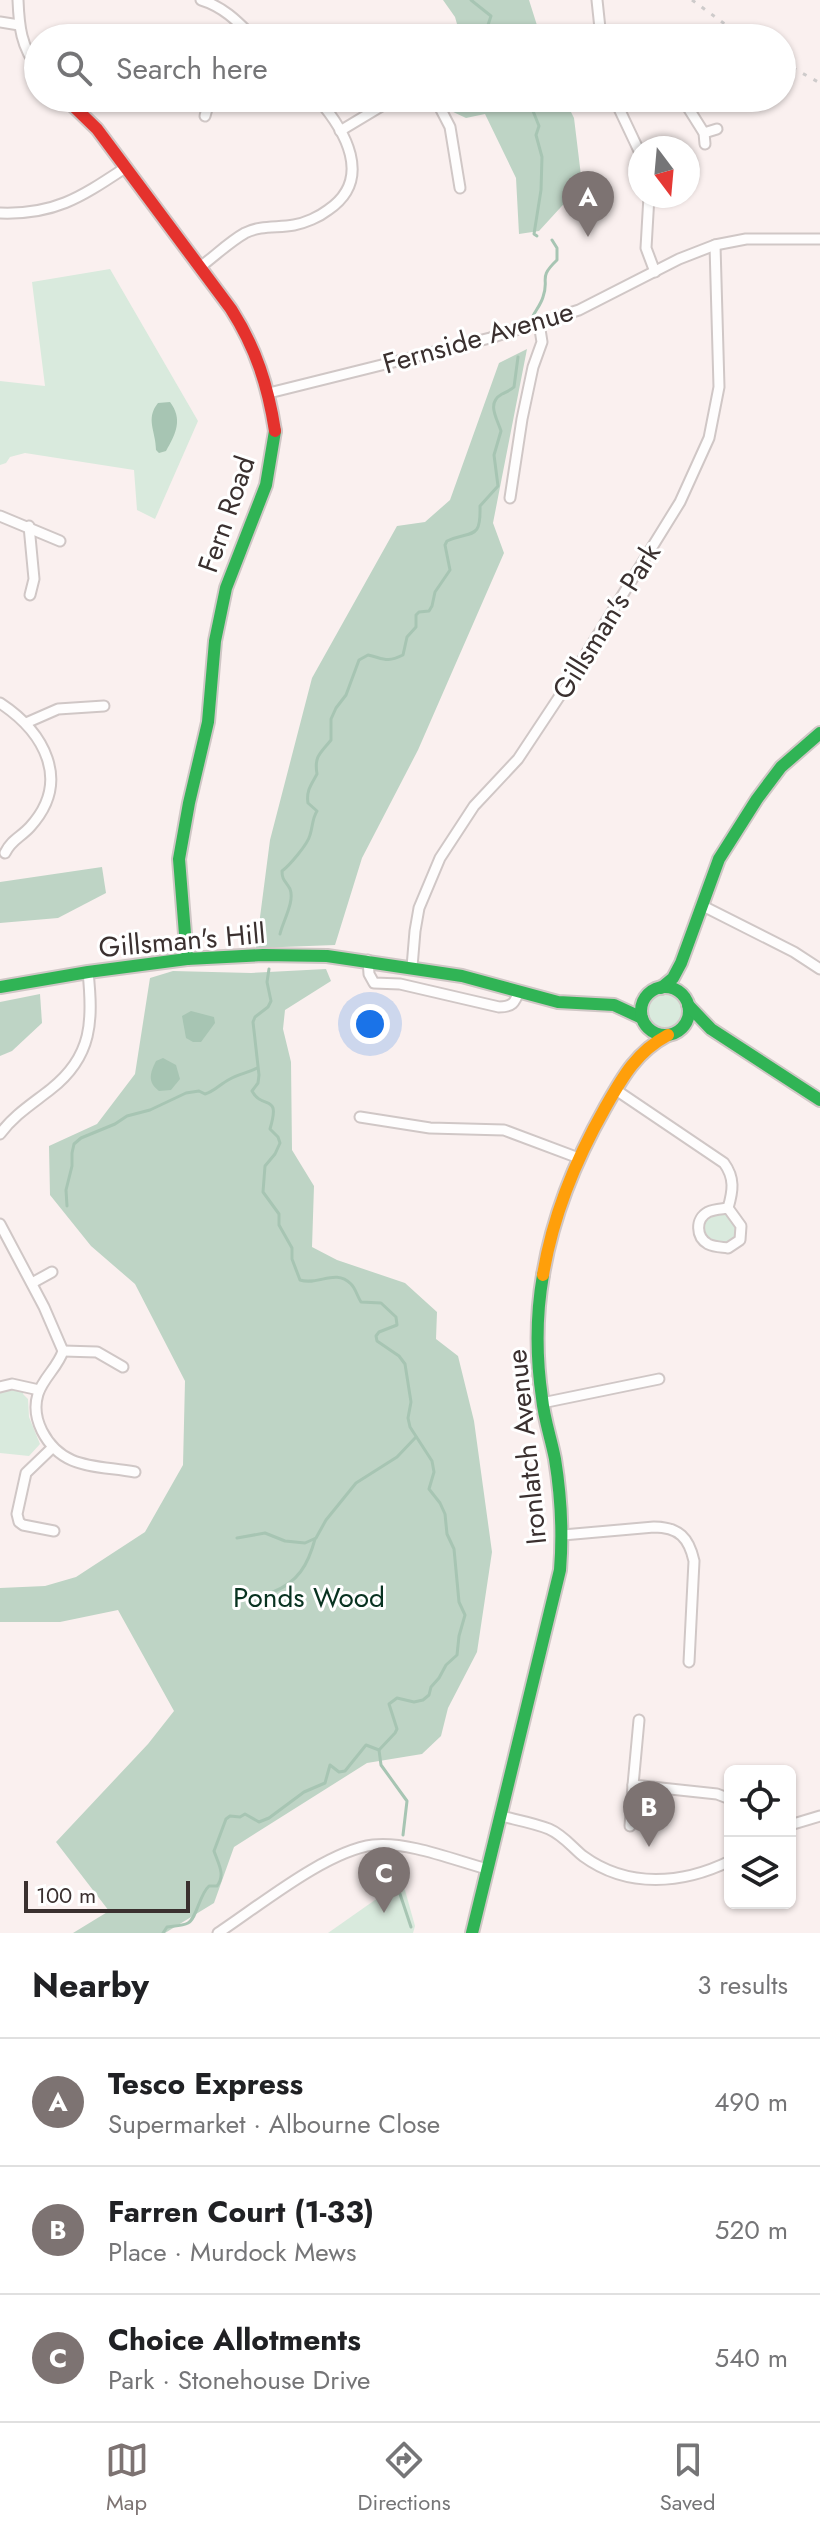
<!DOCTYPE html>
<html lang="en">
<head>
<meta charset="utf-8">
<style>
  :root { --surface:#fff; --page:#f6f6f6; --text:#202124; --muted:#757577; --line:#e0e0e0; --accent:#7d7372 }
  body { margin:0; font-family:Jost,sans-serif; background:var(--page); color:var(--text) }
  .controls { position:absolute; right:24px; bottom:24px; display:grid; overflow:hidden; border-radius:12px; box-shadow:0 2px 6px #0004 }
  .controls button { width:72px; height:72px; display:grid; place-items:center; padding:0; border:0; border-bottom:2px solid var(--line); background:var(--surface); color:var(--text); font:40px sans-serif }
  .compass { position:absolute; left:628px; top:136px; width:72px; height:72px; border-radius:50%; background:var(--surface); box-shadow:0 2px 6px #0004; rotate:164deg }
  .scale { position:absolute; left:24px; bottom:20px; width:166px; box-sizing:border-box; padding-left:8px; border:4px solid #3a302f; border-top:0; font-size:22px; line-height:28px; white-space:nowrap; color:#3a302f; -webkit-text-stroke:6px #fff; paint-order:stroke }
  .you { position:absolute; left:370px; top:1024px; width:28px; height:28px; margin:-20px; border:6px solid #fff; border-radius:50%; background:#1a73e8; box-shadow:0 0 0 12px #1a73e833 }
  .badge { display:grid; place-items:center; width:52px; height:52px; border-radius:50%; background:var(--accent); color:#fff; font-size:26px; font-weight:700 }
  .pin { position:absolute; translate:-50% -66px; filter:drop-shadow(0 2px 4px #0008) }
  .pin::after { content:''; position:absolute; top:42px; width:28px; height:24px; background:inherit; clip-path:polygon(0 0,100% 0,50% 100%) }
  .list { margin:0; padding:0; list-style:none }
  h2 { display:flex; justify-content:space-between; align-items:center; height:104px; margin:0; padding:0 32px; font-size:34px }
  h2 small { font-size:26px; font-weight:400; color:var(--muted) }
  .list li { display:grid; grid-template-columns:52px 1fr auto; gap:24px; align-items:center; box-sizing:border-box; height:128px; padding:0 32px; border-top:2px solid var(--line) }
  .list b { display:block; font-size:30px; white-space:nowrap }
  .list p { margin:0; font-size:26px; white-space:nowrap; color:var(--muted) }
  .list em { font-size:26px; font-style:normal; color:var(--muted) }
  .icon { flex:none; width:44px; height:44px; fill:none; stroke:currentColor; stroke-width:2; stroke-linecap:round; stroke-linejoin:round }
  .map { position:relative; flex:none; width:820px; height:1933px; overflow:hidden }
  .search { position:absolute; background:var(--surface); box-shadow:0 2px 6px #0004; left:24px; right:24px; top:24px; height:88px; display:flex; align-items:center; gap:20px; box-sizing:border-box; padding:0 28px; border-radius:44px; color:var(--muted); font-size:30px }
  .sheet { height:488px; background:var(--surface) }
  nav { display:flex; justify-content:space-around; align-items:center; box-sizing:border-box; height:112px; border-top:2px solid var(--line); background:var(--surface); font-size:22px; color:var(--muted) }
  nav a { display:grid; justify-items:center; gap:4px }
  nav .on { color:var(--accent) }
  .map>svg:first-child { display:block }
  .green { fill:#d9eadd }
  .forest { fill:#bed4c5 }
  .water { fill:#a7c5b3 }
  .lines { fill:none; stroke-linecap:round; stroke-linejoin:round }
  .stream { stroke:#a7c5b3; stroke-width:3 }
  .street-casing { stroke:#d0c7c6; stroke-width:13 }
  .fast-casing { stroke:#d0c7c6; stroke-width:16 }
  .slow-casing { stroke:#d0c7c6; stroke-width:16 }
  .jam-casing { stroke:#d0c7c6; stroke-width:16 }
  .street { stroke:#fefdfd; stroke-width:9 }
  .fast { stroke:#30b455; stroke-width:12 }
  .slow { stroke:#ff9f0a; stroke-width:12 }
  .jam { stroke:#e5322d; stroke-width:12 }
  .rail { stroke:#cecbcb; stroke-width:3; stroke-dasharray:4 8; stroke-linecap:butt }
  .labels { text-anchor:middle; stroke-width:6; stroke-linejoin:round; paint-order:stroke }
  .street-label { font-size:28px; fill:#3a302f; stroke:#fff }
  .park-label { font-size:28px; fill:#083220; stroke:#fff }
</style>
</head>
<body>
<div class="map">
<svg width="820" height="1933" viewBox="0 0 820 1933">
  <rect width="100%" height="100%" fill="#faf0ef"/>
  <g class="green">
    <polygon points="110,269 198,421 155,519 137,510 134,470 25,453 10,457 6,463 0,465 0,381 45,386 32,282"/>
    <circle cx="665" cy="1011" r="18"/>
    <path d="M 716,1211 L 729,1215 L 739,1228 L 738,1237 L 727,1245 C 709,1242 703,1241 702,1221 Z"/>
    <polygon points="10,1390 24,1391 23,1394 28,1399 29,1417 40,1444 29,1456 0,1453 0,1392"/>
    <polygon points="403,1883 415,1926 413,1933 328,1933 375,1900"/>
  </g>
  <g class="forest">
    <polygon points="443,0 529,0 541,38 461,38 455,17"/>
    <polygon points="445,98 564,98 574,118 582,184 539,231 519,234 516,178 485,114 466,118 449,110"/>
    <polygon points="527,349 493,523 504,553 418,750 362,858 335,945 256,948 270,840 312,678 397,526 425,522 450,500 499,363"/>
    <polygon points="102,867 106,893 58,918 0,923 0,882"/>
    <polygon points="326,969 331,981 285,1010 283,1029 291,1062 292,1150 314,1186 312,1247 337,1260 405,1283 437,1312 436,1339 458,1356 474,1421 492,1552 477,1652 448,1708 441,1736 422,1754 367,1763 234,1847 214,1903 165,1933 73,1933 109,1911 56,1842 148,1744 174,1711 118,1610 60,1622 0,1622 0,1588 45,1586 76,1577 145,1532 183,1465 185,1381 135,1284 91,1246 50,1195 49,1146 97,1124 135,1074 150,978 173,971 251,973"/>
    <polygon points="40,994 42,1023 12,1051 0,1056 0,1002"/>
  </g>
  <g class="water">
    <path d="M 170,402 C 183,419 176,434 166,451 L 159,453 L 156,450 C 156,431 145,419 158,403 Z"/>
    <polygon points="191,1011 214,1017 215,1023 201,1042 193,1042 186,1038 182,1016"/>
    <path d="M 163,1058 L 176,1065 L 180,1079 L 171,1090 L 159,1091 C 147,1082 150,1073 156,1061 Z"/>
  </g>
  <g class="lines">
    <g class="stream">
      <polyline points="471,0 491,16 486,31 488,38"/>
      <polyline points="519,98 531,106 539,126 536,135 542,157 541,190 534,234 537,236"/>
      <path d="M 533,316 C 536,310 541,304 543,297 C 550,278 537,279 557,260 L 557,248 L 552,240"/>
      <path d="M 280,934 C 283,921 295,901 290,889 C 286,881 282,881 282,871 C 289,866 308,844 310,835 C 313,826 312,819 317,811 L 308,803 C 306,791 311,785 317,774 C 314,756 320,754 331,740 L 331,719 L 336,708 L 346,695 L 359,660 L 368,655 C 385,659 386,663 403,655 L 407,637 L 416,627 L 416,615 L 419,612 L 429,611 L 432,606 L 435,592 L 450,570 L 445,545 L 447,541 C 472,530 481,541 480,506 L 498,486 L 494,455 L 501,431 C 497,418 486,403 502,394 C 506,392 511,390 514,387 L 518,357"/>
      <path d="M 67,1206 L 66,1190 L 72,1166 L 72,1153 L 74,1144 L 81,1138 L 115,1124 L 127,1116 L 150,1110 L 186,1093 L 199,1091 L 205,1094 C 215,1091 220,1084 230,1079 C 238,1074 248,1073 257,1068"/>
      <polyline points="237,1538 265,1533 285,1541 305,1543 316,1538 326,1520 356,1483 397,1457 416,1437"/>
      <path d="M 273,1592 C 298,1582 308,1565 315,1539"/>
      <polyline points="379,1750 381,1765 407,1801 403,1835"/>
      <polyline points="398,1860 399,1891 411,1927"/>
      <path d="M 163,1933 L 167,1927 C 173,1926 183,1926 188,1923 C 197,1918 199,1895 209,1886 L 217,1886 C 226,1875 218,1863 214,1851 L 226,1819 L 230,1816 L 240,1817 L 245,1814 L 259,1822 L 269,1818 L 304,1792 L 325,1783 L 330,1765 L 339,1772 L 345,1771 L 366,1745 L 379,1750 L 395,1733 L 397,1729 L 389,1704 L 397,1698 L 414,1702 L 423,1700 L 429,1695 L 431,1687 L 439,1678 L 446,1665 L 457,1655 L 459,1636 L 465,1615 L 459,1602 L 454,1549 L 447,1534 L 445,1514 L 440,1503 L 429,1489 L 434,1472 L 432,1461 L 410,1427 L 408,1418 L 411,1402 L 405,1364 L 399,1356 L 377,1341 L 376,1336 L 379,1332 L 397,1325 L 396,1317 L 381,1303 L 361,1302 C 357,1296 356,1289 351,1284 C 335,1268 319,1286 300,1280 L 292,1259 L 292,1248 L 279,1225 L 279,1214 L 263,1192 L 265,1166 L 275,1154 L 280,1143 L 278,1137 L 270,1129 C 281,1092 263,1111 252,1091 L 258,1083 L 259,1075 L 253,1022 L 255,1017 L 268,1007 L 271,1001 L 267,982 L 269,969"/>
    </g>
    <defs>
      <g id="street">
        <path d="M 18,0 C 19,26 21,47 38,68"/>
        <path d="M 201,0 C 224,7 238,22 254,38"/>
        <polyline points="597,0 601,38"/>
        <polyline points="0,22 19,25"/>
        <polyline points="435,98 450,127 460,188"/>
        <polyline points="614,98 640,153"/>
        <polyline points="682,98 704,133 705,144"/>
        <polyline points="205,116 210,98"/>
        <polyline points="340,131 395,98"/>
        <polyline points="704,133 717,129"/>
        <polyline points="649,196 646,248 655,272"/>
        <path d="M 0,213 C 55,215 81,197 125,168"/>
        <path d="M 200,267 C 215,256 229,242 245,233 C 261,225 277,228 294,225 C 305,223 319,217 328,210 C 374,179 345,130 317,98"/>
        <polyline points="269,393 490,338 579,310 679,259 715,245 746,239 820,239"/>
        <polyline points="510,498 522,419 533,367 542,342 539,323"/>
        <polyline points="0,516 60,541"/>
        <polyline points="29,526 34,579 30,595"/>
        <path d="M 0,703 C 44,732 72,781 30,827 C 21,837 11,840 5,853"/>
        <polyline points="26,723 58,709 104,706"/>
        <polyline points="701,905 794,952 820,969"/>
        <path d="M 368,960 L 369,974 L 374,983 L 400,984 L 499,1007 C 512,1007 515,1003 519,991"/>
        <polyline points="412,967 415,931 419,908 440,858 474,806 518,759 565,688 680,502 709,438 719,387 715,245"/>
        <path d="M 616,1090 L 724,1163 C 735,1178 733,1191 728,1208"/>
        <polyline points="360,1117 430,1128 504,1130 576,1157"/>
        <path d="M 0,1134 C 14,1115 32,1104 51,1089 C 93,1056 93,1020 88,972"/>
        <path d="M 728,1208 L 741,1226 L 740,1240 L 728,1248 C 721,1247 714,1247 708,1244 C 696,1237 695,1219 708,1212 C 714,1209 722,1209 728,1208 Z"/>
        <path d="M 0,1224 L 44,1307 L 63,1351 C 58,1367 43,1378 38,1394 C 34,1407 36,1419 42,1431 C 62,1470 96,1465 135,1472"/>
        <polyline points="32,1283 52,1272"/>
        <polyline points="63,1351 97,1352 123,1367"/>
        <polyline points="0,1387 12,1384 39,1390"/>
        <polyline points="542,1403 659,1379"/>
        <polyline points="52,1448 26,1473 17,1514 19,1522 23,1525 54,1531"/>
        <path d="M 563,1535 L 654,1527 C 679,1527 689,1538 694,1561 L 689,1662"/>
        <polyline points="639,1720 633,1785 717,1794 730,1799"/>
        <path d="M 501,1816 C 517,1820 534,1823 549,1829 C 563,1835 572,1847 583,1856 C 628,1889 683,1884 730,1861"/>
        <polyline points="790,1825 820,1816"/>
        <polyline points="630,1826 633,1785"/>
        <path d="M 218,1933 C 259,1906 326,1851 373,1845 C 407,1841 454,1860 487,1869"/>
      </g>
      <g id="fast">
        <polyline points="187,959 179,859 189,803 208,722 215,641 226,588 266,485 275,431"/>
        <polyline points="0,987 88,972 187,959 263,955 327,956 462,976 558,1002 614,1005 642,1018"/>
        <circle cx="665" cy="1011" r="24"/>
        <polyline points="661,988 673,978 681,963 719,859 757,799 781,767 820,733"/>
        <polyline points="688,1005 711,1029 820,1100"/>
        <path d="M 472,1933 L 560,1570 C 563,1533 561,1496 555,1459 C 551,1438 544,1419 542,1398 C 536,1357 536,1315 543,1275"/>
      </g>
      <path id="slow" d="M 543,1275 C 553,1214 575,1161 605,1108 C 622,1078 636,1052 668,1035"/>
      <path id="jam" d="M 65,98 L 97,129 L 231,309 C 256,348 268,386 275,431"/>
    </defs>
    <use href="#street" class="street-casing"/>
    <use href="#fast" class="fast-casing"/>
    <use href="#slow" class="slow-casing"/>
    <use href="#jam" class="jam-casing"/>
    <use href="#street" class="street"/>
    <use href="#fast" class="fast"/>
    <use href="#slow" class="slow"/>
    <use href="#jam" class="jam"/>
    <g class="rail">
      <polyline points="692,0 744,38"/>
      <polyline points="782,62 820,83"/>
    </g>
  </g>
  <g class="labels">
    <g class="street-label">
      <text transform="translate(478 337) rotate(-16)" y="10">Fernside Avenue</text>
      <text transform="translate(226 514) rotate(-71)" y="10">Fern Road</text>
      <text transform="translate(606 621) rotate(-58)" y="10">Gillsman's Park</text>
      <text transform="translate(182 940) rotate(-5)" y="10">Gillsman's Hill</text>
      <text transform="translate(526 1447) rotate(-96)" y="10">Ironlatch Avenue</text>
    </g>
    <g class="park-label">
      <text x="309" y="1607">Ponds Wood</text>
    </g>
  </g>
</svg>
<div class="controls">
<button><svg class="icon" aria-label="locate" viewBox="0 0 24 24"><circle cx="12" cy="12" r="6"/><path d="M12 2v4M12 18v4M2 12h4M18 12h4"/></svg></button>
<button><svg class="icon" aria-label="layers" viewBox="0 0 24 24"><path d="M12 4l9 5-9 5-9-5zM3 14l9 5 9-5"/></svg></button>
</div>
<svg class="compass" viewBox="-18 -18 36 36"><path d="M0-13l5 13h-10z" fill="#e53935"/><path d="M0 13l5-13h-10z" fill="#757577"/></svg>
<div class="scale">100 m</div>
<div class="you"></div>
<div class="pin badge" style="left:588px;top:237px">A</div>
<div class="pin badge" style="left:649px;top:1847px">B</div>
<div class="pin badge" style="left:384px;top:1913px">C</div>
<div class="search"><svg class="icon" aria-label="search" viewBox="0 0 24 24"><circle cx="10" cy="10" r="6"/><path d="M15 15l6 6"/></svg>Search here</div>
</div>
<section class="sheet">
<h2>Nearby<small>3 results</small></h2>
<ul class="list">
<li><span class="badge">A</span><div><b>Tesco Express</b><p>Supermarket · Albourne Close</p></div><em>490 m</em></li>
<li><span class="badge">B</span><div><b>Farren Court (1-33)</b><p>Place · Murdock Mews</p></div><em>520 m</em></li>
<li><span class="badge">C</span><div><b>Choice Allotments</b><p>Park · Stonehouse Drive</p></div><em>540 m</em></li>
</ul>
</section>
<nav>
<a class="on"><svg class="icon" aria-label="map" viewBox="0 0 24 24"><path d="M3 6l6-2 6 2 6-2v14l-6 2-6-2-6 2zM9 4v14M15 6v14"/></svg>Map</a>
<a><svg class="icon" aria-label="directions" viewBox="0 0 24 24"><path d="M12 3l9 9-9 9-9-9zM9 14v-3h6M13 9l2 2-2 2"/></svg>Directions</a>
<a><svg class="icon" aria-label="saved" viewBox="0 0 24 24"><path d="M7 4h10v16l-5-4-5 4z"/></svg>Saved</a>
</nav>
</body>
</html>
